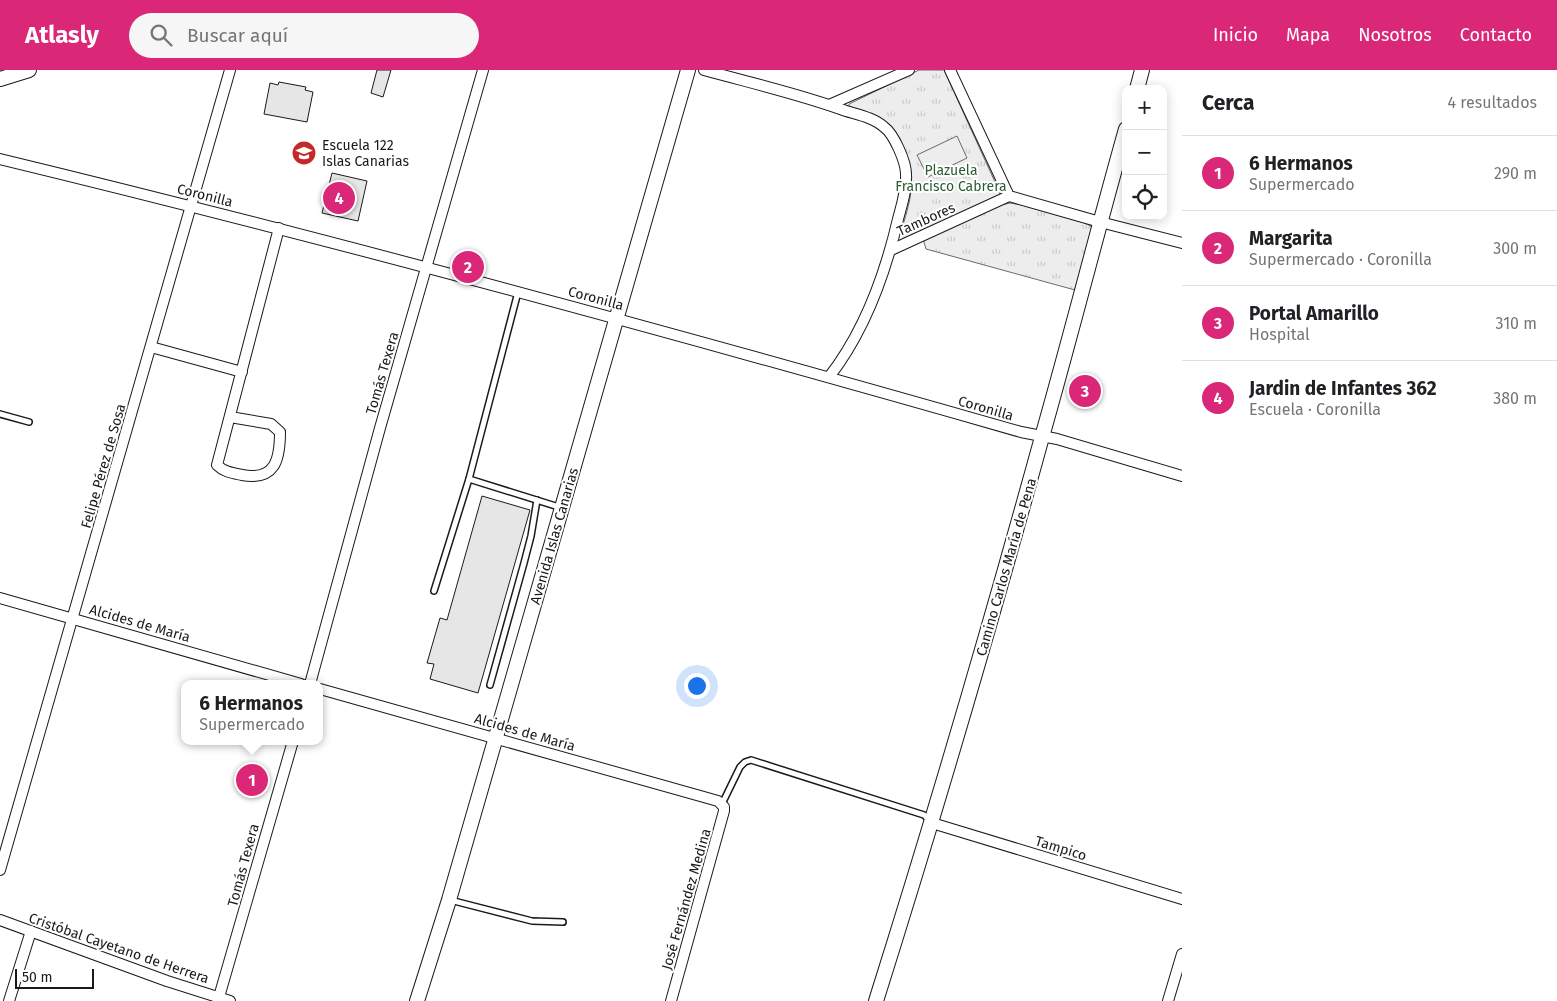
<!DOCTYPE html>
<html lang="es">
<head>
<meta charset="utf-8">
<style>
  :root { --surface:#fff; --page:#f6f6f6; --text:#202124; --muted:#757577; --line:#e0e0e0; --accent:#db2777 }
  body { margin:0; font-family:"Fira Sans",sans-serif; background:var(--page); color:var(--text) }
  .controls { position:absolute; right:15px; top:15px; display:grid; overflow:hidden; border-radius:10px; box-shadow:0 2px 12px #0003 }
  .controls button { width:45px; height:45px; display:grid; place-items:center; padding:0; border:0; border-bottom:1px solid var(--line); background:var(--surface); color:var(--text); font:25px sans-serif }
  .scale { position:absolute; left:15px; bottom:12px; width:79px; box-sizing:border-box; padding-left:5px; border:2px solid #1a1a1a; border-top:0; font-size:14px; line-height:18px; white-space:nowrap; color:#1a1a1a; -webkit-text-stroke:4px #fff; paint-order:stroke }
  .you { position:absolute; left:696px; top:615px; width:18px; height:18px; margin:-12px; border:4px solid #fff; border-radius:50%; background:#1a73e8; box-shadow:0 0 0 8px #1a73e833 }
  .badge { display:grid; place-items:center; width:32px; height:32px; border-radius:50%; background:var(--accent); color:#fff; font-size:16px; font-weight:700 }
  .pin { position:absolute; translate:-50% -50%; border:2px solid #fff; box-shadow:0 1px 5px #0006 }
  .popup { position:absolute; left:181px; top:610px; width:142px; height:65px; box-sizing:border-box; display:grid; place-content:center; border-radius:10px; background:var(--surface); filter:drop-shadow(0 1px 4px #0005); font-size:16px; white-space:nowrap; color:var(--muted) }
  .popup b { font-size:19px; color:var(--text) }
  .popup::after { content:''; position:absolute; left:50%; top:100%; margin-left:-10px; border:10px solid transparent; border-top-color:var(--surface) }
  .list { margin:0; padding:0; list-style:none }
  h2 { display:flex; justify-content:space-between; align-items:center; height:65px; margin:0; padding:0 20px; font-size:21px }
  h2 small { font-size:16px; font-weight:400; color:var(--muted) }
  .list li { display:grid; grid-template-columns:32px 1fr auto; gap:15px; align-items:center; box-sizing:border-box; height:75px; padding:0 20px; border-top:1px solid var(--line) }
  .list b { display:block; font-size:19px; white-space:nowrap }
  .list p { margin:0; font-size:16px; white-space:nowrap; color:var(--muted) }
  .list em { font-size:16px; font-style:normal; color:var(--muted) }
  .icon { flex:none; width:28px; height:28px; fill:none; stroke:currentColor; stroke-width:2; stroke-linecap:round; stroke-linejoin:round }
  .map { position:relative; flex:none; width:1182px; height:931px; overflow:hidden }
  header { display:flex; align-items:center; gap:30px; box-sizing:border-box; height:70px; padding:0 25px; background:var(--accent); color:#fff }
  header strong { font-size:24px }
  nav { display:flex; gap:28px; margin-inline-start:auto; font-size:18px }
  .search { width:350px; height:45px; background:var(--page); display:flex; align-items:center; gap:12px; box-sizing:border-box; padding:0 18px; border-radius:28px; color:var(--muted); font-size:19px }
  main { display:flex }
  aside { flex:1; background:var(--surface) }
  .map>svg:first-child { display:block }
  .grass { fill:url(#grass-tufts); stroke:#6a6a6a }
  .garden { fill:#ededed; stroke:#6a6a6a }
  .building { fill:#e6e6e6; stroke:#1a1a1a }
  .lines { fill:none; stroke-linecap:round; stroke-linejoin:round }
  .lane-casing { stroke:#1a1a1a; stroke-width:8 }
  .street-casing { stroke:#1a1a1a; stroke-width:12 }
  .secondary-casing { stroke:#1a1a1a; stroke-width:16 }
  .lane { stroke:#fff; stroke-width:5 }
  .street { stroke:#fff; stroke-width:10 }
  .secondary { stroke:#fff; stroke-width:14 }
  .labels { text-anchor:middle; stroke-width:4; stroke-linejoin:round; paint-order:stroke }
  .poi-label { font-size:14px; fill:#1a1a1a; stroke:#fff; text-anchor:start }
  .park-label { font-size:14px; fill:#2b5a34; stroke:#fff }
  .street-label { font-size:14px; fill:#1a1a1a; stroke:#fff }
</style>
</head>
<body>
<header>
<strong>Atlasly</strong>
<div class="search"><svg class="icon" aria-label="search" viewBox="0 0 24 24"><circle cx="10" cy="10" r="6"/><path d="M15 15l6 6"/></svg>Buscar aquí</div>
<nav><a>Inicio</a><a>Mapa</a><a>Nosotros</a><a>Contacto</a></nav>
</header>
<main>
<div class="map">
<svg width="1182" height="931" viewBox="0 0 1182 931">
  <defs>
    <pattern id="grass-tufts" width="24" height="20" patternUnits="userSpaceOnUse" patternTransform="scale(1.25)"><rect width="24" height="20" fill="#ededed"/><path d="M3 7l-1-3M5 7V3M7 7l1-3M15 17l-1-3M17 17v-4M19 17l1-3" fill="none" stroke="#cbcbcb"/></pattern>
  </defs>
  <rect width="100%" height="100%" fill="#fff"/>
  <g class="grass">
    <path d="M 919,0 L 944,0 L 1000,123 L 999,126 L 967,143 L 905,168 L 901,165 L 901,162 C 909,134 918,110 905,83 C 903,78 901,73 898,69 C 893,62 859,43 849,37 L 849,34 Z"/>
    <polygon points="1010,133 1022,135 1085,153 1094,158 1075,220 926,179 923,169 1001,135"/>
  </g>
  <polygon class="garden" points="957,66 967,88 928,107 917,85"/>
  <g class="building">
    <polygon points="377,0 391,0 383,27 371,23"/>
    <polygon points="279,12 306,17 305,20 313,22 307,52 264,44 270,13 278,15"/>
    <polygon points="332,103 367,111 358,151 322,143"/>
    <polygon points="482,426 530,440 478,623 430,609 434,594 427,593 440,548 447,550"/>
  </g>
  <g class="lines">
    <defs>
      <g id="lane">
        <polyline points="0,344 29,352"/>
        <polyline points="469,409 562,438"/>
        <polyline points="434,521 469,409 518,222"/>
        <polyline points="490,615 524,493 531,466 537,430"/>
        <polyline points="722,734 740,697 745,692 751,690 924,745 930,751"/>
        <polyline points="450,830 532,851 563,852"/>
      </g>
      <g id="street">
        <path d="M 704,0 C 751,13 800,24 846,41 C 859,45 874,48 884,57 C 894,64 906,92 906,104 C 907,119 902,134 898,149 C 885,205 865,261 829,307"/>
        <polyline points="950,0 1009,126 1100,152 1182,173"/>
        <polyline points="829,35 909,0"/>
        <path d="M 0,89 C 343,172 682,265 1021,362 L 1057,369 L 1182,406"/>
        <polyline points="891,180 1009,126"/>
        <polyline points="151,277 242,302"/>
        <path d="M 230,347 L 271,354 L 280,362 C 280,390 275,411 242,405 C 232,403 224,402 217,395 L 279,158"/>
        <polyline points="0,528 301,614"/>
        <polyline points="310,614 380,358 483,0"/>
        <polyline points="320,619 718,731 724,737 724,741 671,931"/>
        <polyline points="932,753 1182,829"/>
        <polyline points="0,800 230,0"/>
        <polyline points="0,850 167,911 230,931"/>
        <polyline points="219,927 293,671"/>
        <polyline points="9,931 31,861"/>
        <polyline points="1168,931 1182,884"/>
      </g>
      <g id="secondary">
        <polyline points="0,9 29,0"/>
        <polyline points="1137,19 1142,0"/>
        <polyline points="417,931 449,830 688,0"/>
        <path d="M 876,931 C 935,744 990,556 1042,367 C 1071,265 1097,162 1126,59"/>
      </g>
    </defs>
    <use href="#lane" class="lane-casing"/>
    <use href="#street" class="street-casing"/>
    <use href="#secondary" class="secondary-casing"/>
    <use href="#lane" class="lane"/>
    <use href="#street" class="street"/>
    <use href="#secondary" class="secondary"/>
  </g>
  <defs>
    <symbol id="school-disc" viewBox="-11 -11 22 22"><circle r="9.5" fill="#c62828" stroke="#fff"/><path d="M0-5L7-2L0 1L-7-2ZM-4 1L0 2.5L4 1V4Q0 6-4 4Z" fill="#fff"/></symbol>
  </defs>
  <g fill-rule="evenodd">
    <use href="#school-disc" x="290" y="69" width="28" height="28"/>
  </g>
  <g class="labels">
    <g class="poi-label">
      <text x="322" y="80">Escuela 122<tspan x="322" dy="16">Islas Canarias</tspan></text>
    </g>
    <g class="park-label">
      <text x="951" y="105">Plazuela<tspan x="951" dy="16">Francisco Cabrera</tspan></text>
    </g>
    <g class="street-label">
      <text transform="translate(205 125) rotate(14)" y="5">Coronilla</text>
      <text transform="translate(926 149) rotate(-24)" y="5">Tambores</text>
      <text transform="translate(596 228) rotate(15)" y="5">Coronilla</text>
      <text transform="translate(382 303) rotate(-74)" y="5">Tomás Texera</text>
      <text transform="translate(986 338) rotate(16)" y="5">Coronilla</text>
      <text transform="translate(103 396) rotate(-74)" y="5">Felipe Pérez de Sosa</text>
      <text transform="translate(554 466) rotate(-74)" y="5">Avenida Islas Canarias</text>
      <text transform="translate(1006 497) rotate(-74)" y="5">Camino Carlos María de Pena</text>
      <text transform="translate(140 553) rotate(16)" y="5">Alcides de María</text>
      <text transform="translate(525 662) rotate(16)" y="5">Alcides de María</text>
      <text transform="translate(1061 778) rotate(17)" y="5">Tampico</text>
      <text transform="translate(243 795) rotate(-75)" y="5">Tomás Texera</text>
      <text transform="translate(686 829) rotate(-74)" y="5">José Fernández Medina</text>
      <text transform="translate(119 878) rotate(19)" y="5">Cristóbal Cayetano de Herrera</text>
    </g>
  </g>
</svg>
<div class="controls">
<button>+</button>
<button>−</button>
<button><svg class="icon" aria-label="locate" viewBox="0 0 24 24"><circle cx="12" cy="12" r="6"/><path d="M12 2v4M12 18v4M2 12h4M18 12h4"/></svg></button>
</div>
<div class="scale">50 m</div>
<div class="you"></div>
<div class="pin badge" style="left:252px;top:710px">1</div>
<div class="popup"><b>6 Hermanos</b>Supermercado</div>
<div class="pin badge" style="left:468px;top:197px">2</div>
<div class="pin badge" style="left:1085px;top:321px">3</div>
<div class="pin badge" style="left:339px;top:128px">4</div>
</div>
<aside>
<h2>Cerca<small>4 resultados</small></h2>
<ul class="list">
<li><span class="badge">1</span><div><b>6 Hermanos</b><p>Supermercado</p></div><em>290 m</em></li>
<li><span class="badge">2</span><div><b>Margarita</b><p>Supermercado · Coronilla</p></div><em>300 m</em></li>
<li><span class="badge">3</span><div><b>Portal Amarillo</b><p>Hospital</p></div><em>310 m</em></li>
<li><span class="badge">4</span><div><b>Jardin de Infantes 362</b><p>Escuela · Coronilla</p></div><em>380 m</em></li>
</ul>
</aside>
</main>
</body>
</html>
